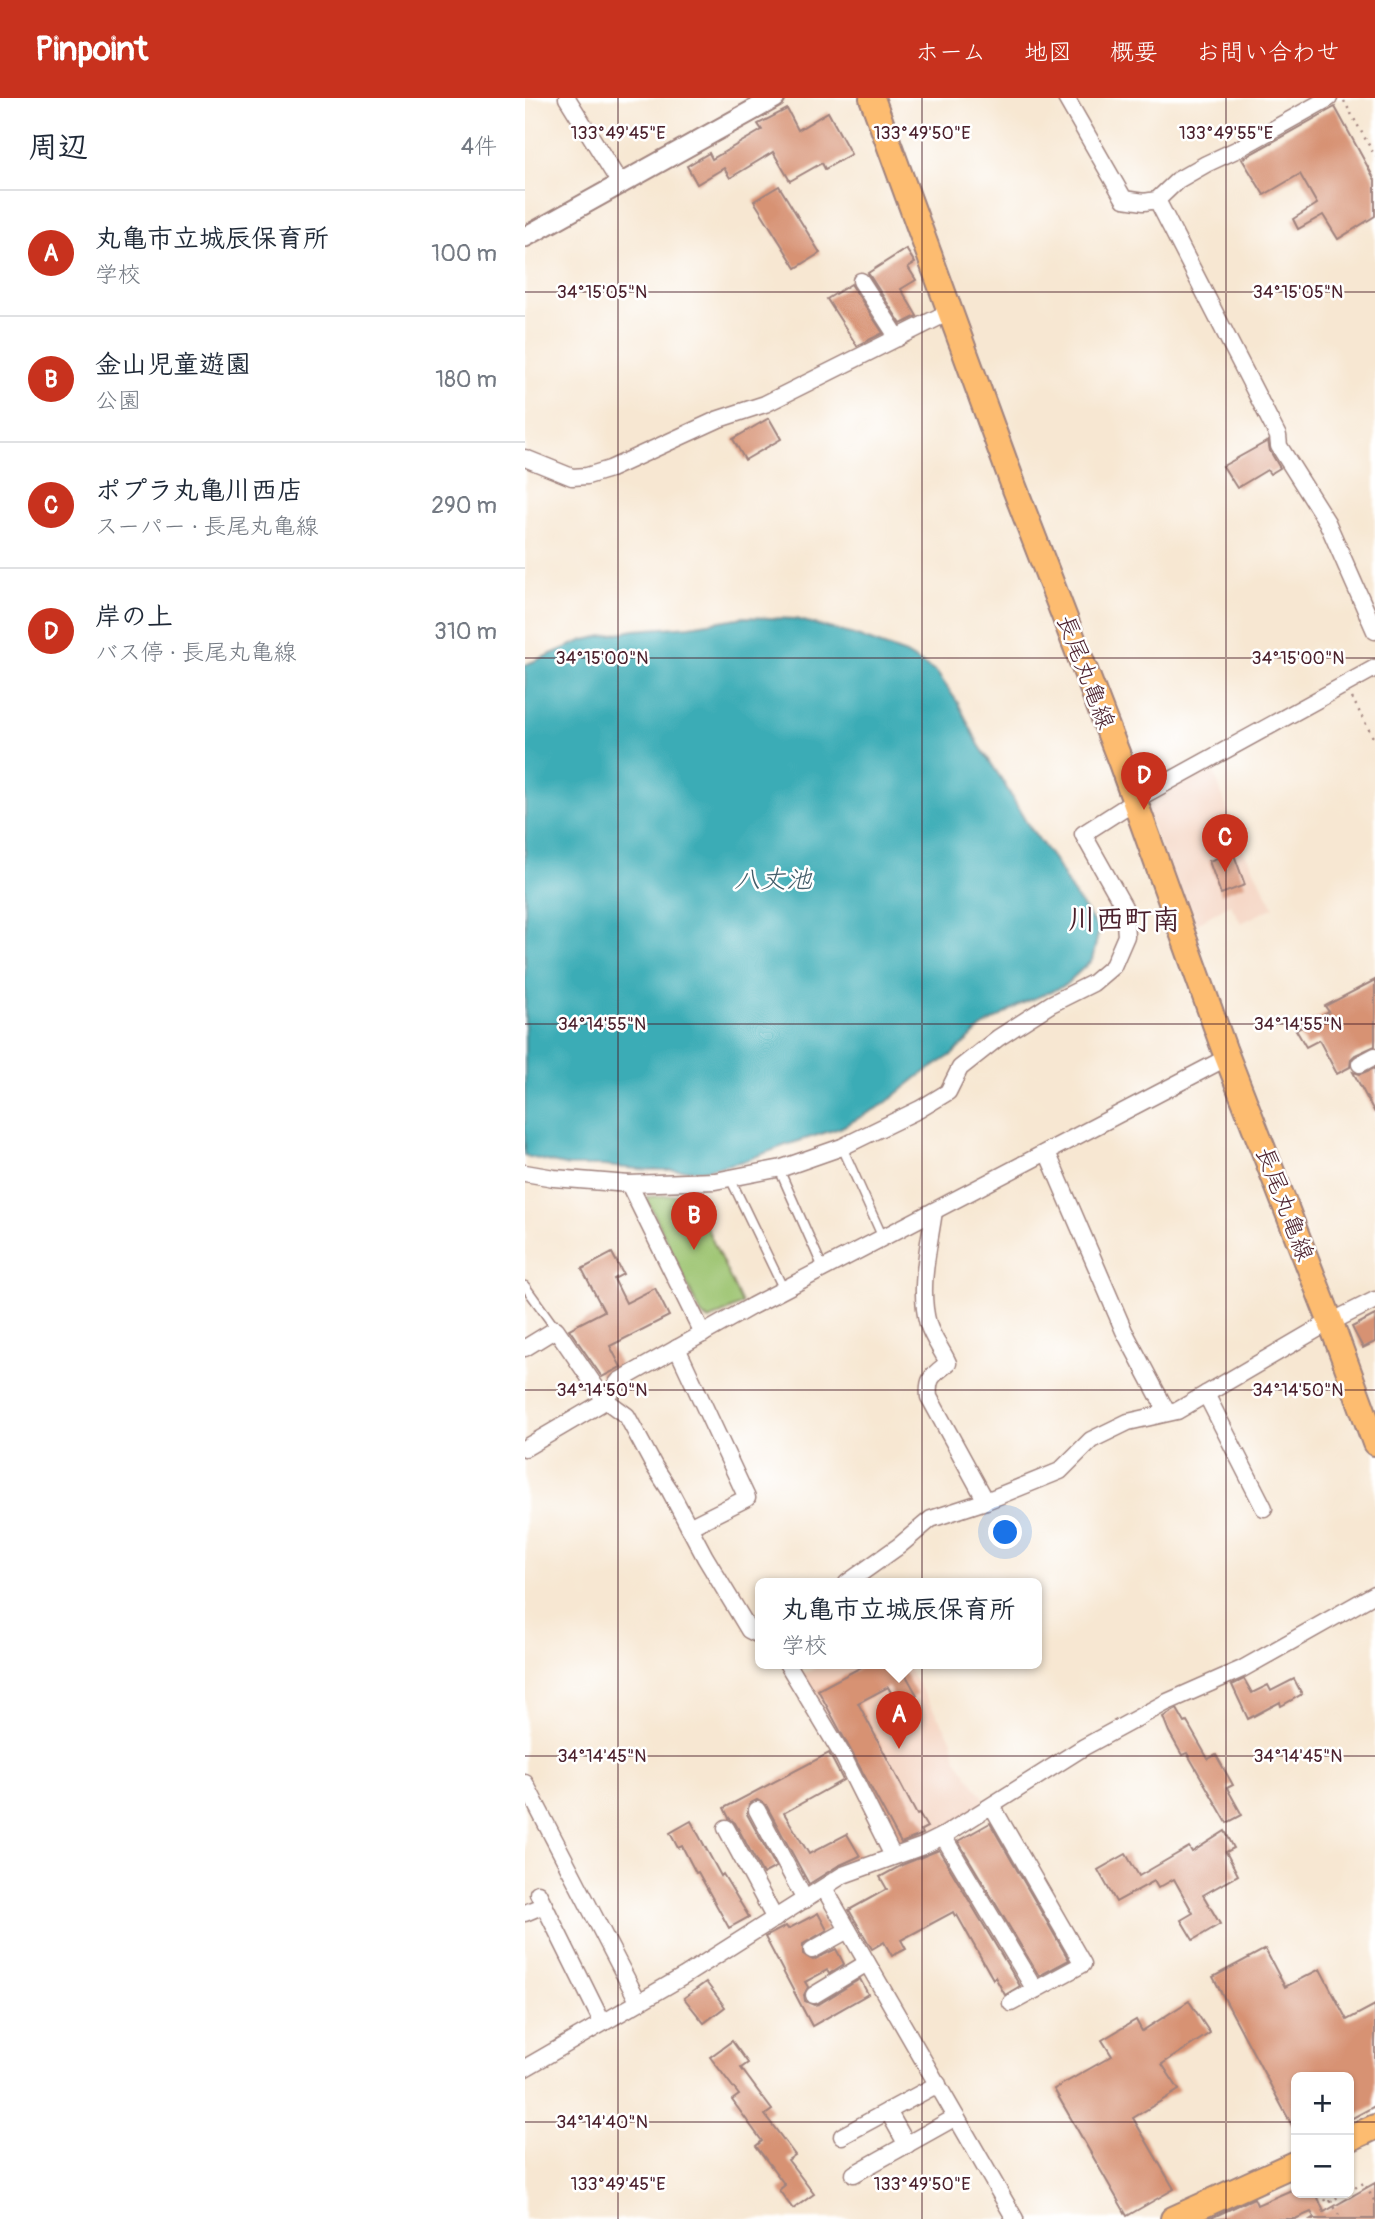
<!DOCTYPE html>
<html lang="ja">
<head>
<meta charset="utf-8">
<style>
  :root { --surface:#fff; --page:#f6f6f7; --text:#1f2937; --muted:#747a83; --line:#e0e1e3; --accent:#c8321e }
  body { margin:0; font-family:Pangolin,"Klee One",sans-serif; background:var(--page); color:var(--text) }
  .controls { position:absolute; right:21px; bottom:21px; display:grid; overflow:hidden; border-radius:10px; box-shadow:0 2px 5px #0004 }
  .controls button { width:63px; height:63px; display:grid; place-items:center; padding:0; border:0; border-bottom:2px solid var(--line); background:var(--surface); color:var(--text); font:35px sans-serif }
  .you { position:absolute; left:481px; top:1435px; width:24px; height:24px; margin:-18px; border:5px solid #fff; border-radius:50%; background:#1a73e8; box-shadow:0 0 0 10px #1a73e833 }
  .badge { display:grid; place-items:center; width:46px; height:46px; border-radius:50%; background:var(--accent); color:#fff; font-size:23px; font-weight:700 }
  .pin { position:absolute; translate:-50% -58px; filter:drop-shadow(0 2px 4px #0008) }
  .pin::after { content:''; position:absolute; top:37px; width:24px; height:21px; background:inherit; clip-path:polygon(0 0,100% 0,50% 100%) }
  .popup { position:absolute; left:230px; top:1480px; width:287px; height:91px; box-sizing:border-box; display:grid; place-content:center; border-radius:10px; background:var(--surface); filter:drop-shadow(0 2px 5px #0005); font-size:23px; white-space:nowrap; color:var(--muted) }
  .popup b { font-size:26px; color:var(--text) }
  .popup::after { content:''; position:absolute; left:50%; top:100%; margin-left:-14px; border:14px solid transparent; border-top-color:var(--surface) }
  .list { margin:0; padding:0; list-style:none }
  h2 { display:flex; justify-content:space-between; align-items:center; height:91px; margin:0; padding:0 28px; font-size:30px }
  h2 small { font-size:23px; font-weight:400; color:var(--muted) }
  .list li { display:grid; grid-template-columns:46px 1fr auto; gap:21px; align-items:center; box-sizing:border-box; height:126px; padding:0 28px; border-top:2px solid var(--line) }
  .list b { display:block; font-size:26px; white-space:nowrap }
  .list p { margin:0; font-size:23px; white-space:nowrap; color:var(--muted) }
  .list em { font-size:23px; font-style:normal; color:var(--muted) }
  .map { position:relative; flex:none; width:850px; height:2121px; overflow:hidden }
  header { display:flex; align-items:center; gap:42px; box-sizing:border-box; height:98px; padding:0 35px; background:var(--accent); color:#fff }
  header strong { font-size:33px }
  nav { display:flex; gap:38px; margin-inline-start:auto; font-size:24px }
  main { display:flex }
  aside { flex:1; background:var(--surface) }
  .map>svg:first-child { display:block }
  .built { fill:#f4d3c0 }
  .green { fill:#9bc36e; stroke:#72714c; stroke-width:2 }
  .water { fill:#3bacb6; stroke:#426670; stroke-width:2 }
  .building { fill:#d79273 }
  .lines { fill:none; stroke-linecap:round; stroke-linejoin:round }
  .service-casing { stroke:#a0837e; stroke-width:11 }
  .minor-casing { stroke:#a0837e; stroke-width:19 }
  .tertiary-casing { stroke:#a0837e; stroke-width:23 }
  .primary-casing { stroke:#a0837e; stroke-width:28 }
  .path { stroke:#a0837e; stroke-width:2.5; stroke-dasharray:2 5; stroke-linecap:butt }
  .service { stroke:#fff; stroke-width:8 }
  .minor { stroke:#fff; stroke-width:16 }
  .tertiary { stroke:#fff; stroke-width:19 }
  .primary { stroke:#fdbc6f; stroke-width:24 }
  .ticks { fill:none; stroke:#4a1f2b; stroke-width:2; stroke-opacity:0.45 }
  .labels { text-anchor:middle; stroke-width:5; stroke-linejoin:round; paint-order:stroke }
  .street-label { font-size:24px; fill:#4a1f2b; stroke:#fff }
  .water-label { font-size:26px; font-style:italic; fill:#435e6a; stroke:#fff }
  .quarter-label { font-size:28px; font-weight:bold; fill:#4a1f2b; stroke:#fff }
  .ticks-label { font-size:18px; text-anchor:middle; fill:#4a1f2b; stroke:#fff; stroke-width:5; stroke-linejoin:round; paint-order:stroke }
</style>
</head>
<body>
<header>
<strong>Pinpoint</strong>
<nav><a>ホーム</a><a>地図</a><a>概要</a><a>お問い合わせ</a></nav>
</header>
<main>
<aside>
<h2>周辺<small>4件</small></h2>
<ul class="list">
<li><span class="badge">A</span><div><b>丸亀市立城辰保育所</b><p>学校</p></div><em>100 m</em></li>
<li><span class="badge">B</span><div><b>金山児童遊園</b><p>公園</p></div><em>180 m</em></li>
<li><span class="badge">C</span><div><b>ポプラ丸亀川西店</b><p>スーパー · 長尾丸亀線</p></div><em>290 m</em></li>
<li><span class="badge">D</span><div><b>岸の上</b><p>バス停 · 長尾丸亀線</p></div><em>310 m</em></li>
</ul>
</aside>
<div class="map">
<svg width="850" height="2121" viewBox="0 0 850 2121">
  <rect width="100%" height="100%" fill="#fff"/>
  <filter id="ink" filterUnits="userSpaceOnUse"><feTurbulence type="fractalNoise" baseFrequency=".0143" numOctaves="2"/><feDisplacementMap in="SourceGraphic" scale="14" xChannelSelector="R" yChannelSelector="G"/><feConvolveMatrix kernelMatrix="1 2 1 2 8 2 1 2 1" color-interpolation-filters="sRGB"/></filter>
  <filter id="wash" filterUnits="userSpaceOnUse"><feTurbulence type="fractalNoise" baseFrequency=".00686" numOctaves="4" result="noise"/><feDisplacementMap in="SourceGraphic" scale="28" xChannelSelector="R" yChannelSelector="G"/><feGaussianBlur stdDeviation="1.57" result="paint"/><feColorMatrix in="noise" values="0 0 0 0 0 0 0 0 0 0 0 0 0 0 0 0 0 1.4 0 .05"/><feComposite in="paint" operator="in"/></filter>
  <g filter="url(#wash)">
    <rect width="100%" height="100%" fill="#f7e7d2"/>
    <g class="built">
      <polygon points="686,665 712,740 749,809 716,825 705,806 664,830 618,704"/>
      <polygon points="299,1565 380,1565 426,1640 432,1662 458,1698 459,1702 456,1709 421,1733 375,1751 277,1577"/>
    </g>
    <polygon class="green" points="166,1096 217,1206 184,1222 177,1218 121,1099"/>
    <polygon class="water" points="219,519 271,521 329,537 381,556 412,575 433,605 454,647 477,682 501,724 529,762 546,792 574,832 567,862 539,888 496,906 456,930 428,956 393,979 358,1007 315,1030 261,1047 219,1063 179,1072 125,1072 78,1068 43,1068 0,1058 0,567 59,542 109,532 165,528"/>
    <g id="blocks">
      <g class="building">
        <polygon points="810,9 850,82 850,118 813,141 798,117 773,131 768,121 792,106 775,76 739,97 717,61"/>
        <polygon points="262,11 273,32 303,14 326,56 300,71 297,65 265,83 248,54 205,80 199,70 172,86 162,68 184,55 187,61 237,32 233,26"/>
        <polygon points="254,88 295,155 271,170 229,103"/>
        <polygon points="381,151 390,165 383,169 391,182 376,191 392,218 376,226 343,175"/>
        <polygon points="326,186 358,235 332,248 302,201"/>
        <polygon points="244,320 256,341 220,362 208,341"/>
        <polygon points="743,343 745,353 755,370 745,376 742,372 712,390 698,368"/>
        <polygon points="708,754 720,787 696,796 684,763"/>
        <polygon points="850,882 850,948 830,957 826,961 825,969 812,976 794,942 781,949 771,932 804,914 800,908"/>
        <polygon points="850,970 850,1015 828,974 835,976"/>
        <polygon points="87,1155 98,1176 89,1181 101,1205 130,1190 144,1218 85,1248 96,1269 77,1279 44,1231 79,1213 57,1171"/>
        <polygon points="850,1217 850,1244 838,1250 827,1229"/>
        <polygon points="344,1565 374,1565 392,1597 373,1607 363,1589 333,1605 392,1717 394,1716 402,1729 396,1732 398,1736 376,1745 293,1592"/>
        <polygon points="719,1581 727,1595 743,1587 746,1593 769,1581 777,1596 756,1608 755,1604 723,1621 707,1587"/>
        <polygon points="652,1611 660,1625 662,1624 683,1661 691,1657 708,1687 702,1690 717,1717 702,1725 662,1655 657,1657 644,1634 638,1619"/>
        <polygon points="304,1655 318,1682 259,1715 284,1756 322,1736 335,1758 313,1768 284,1786 241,1707 232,1702 224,1706 222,1716 251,1769 238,1776 210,1725 204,1720 199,1710"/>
        <polygon points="166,1723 196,1778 198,1776 224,1819 204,1830 173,1774 171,1775 157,1748 153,1750 145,1735"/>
        <polygon points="465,1725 544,1862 514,1878 433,1743"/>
        <polygon points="700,1733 709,1750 701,1754 713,1777 678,1797 695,1826 668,1842 656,1822 668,1815 649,1781 633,1790 629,1783 591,1804 573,1772 601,1756 614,1778 664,1749 667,1754"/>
        <polygon points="414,1752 495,1888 480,1897 470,1879 468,1881 432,1817 430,1818 428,1814 376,1842 381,1851 367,1858 359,1844 347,1851 324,1812 362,1791 355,1779 377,1767"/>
        <polygon points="293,1815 302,1832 278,1846 278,1856 288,1862 311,1851 319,1866 304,1876 302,1872 280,1884 283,1889 279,1897 280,1903 289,1907 294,1906 335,1881 343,1896 287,1928 240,1839 261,1828 263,1831"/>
        <polygon points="740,1851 760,1889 795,1871 822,1922 850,1907 850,2008 824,2022 824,1979 771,1979 771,2035 688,1879"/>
        <polygon points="181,1884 200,1909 179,1925 159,1900"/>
        <polygon points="664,1903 685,1935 637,1966 654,1992 608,2020 649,2091 602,2118 529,1991 587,1958 577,1942 611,1922 617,1933"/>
        <polygon points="207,1943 223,1965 216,1970 247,2012 240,2017 270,2057 263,2062 289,2096 268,2111 254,2092 260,2087 231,2048 237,2043 207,2002 214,1997 185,1959"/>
        <polygon points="850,2085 850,2121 786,2121 789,2119 786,2114 770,2121 684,2121 729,2100 732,2107 771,2090 771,2095 791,2095 799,2114"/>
      </g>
    </g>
  </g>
  <g filter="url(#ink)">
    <use href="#blocks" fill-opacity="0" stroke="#a0837e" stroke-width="2"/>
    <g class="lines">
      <defs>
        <g id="service">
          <polyline points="317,1049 358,1140"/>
          <polyline points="254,1071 298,1170"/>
          <polyline points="205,1080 259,1192"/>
          <polyline points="0,1188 31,1231"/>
        </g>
        <g id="minor">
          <polyline points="42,0 96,87"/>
          <polyline points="541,0 599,101 619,104 632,102 653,82 681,66 713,51 804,0"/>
          <polyline points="632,102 753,338 754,348 802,424 850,533"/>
          <polyline points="336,183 373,240"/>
          <polyline points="0,360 47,379 62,378 85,371 194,321 240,306 426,213"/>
          <polyline points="835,966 850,958"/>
          <polyline points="522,1054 599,1233 642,1314"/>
          <polyline points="0,1075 29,1080 104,1086 190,1083 257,1070 317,1049 395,1011 423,994 435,970 473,940 526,906 568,885 588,868 601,838 599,809 558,736 619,697 850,570"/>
          <polyline points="104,1086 178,1236"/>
          <path d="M 409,1113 C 404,1149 393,1190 403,1226 C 407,1239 417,1252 423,1265 C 408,1277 402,1279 404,1299 L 461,1403"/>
          <polyline points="0,1250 31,1231 79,1301 102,1318 129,1368 144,1391 180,1459 224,1532 236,1538"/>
          <polyline points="152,1250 222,1400 164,1429"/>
          <polyline points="681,1296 739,1410"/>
          <polyline points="0,1350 75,1306 94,1283 227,1208 703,959"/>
          <polyline points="322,1485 374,1448 406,1421 461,1403 535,1373 566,1342 603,1324 652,1313 794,1230 850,1202"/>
          <polyline points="262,1565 318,1658 368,1758"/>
          <polyline points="0,1685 113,1903"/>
          <polyline points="467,1708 558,1866 486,1905"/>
          <polyline points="232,1712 280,1802"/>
          <polyline points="201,1730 250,1821"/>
          <polyline points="418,1738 510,1892"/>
          <polyline points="299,1790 490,2121"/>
          <polyline points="13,1795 77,1924"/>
          <polyline points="0,1815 19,1807"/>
          <polyline points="287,1852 323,1832"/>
          <polyline points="289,1897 342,1865"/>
          <polyline points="0,1970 159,1878 318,1777 398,1748 418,1738 559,1649 640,1605 717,1571 850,1496"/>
          <polyline points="363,2013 382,2047"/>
          <polyline points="317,2038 413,1986"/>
          <polyline points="329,2076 431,2019"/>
        </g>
        <polyline id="tertiary" points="0,139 250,0"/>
        <g id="primary">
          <polyline points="347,0 488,386 596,665 699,951 806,1225 850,1345"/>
          <polyline points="824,2041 850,2029"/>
          <polyline points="648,2121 771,2065"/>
        </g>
      </defs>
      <use href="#service" class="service-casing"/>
      <use href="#minor" class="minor-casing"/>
      <use href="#tertiary" class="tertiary-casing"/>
      <use href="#primary" class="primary-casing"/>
      <g class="path">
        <polyline points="819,3 850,58"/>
        <polyline points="827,600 850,643"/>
        <polyline points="824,2093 839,2085 850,2104"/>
        <polyline points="797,2095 802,2105 821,2095"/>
        <polyline points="806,2103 816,2121"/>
      </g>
      <use href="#service" class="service"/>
      <use href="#minor" class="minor"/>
      <use href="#tertiary" class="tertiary"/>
      <use href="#primary" class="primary"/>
    </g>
  </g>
  <path class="ticks" d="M 93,0 L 93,2121M 397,0 L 397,2121M 701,0 L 701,2121M 0,194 L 850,194M 0,560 L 850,560M 0,926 L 850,926M 0,1292 L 850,1292M 0,1658 L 850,1658M 0,2024 L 771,2024M 824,2024 L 850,2024"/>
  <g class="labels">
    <g class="street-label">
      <text transform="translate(561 574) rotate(69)" y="8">長尾丸亀線</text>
      <text transform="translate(760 1106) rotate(69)" y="8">長尾丸亀線</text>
    </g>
    <g class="water-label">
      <text x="248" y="790">八丈池</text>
    </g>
    <g class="quarter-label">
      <text x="599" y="831">川西町南</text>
    </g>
  </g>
  <g class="ticks-label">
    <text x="93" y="41">133°49'45"E</text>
    <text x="397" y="41">133°49'50"E</text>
    <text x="701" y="41">133°49'55"E</text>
    <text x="77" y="200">34°15'05"N</text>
    <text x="773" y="200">34°15'05"N</text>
    <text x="77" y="566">34°15'00"N</text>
    <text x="773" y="566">34°15'00"N</text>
    <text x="77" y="932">34°14'55"N</text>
    <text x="773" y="932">34°14'55"N</text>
    <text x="77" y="1298">34°14'50"N</text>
    <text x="773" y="1298">34°14'50"N</text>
    <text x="77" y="1664">34°14'45"N</text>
    <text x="773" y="1664">34°14'45"N</text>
    <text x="77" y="2030">34°14'40"N</text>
    <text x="93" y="2092">133°49'45"E</text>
    <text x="397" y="2092">133°49'50"E</text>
  </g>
</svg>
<div class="controls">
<button>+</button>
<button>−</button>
</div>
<div class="you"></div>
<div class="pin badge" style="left:374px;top:1651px">A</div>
<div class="popup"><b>丸亀市立城辰保育所</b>学校</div>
<div class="pin badge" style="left:169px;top:1152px">B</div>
<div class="pin badge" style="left:700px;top:774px">C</div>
<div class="pin badge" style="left:619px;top:712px">D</div>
</div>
</main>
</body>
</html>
